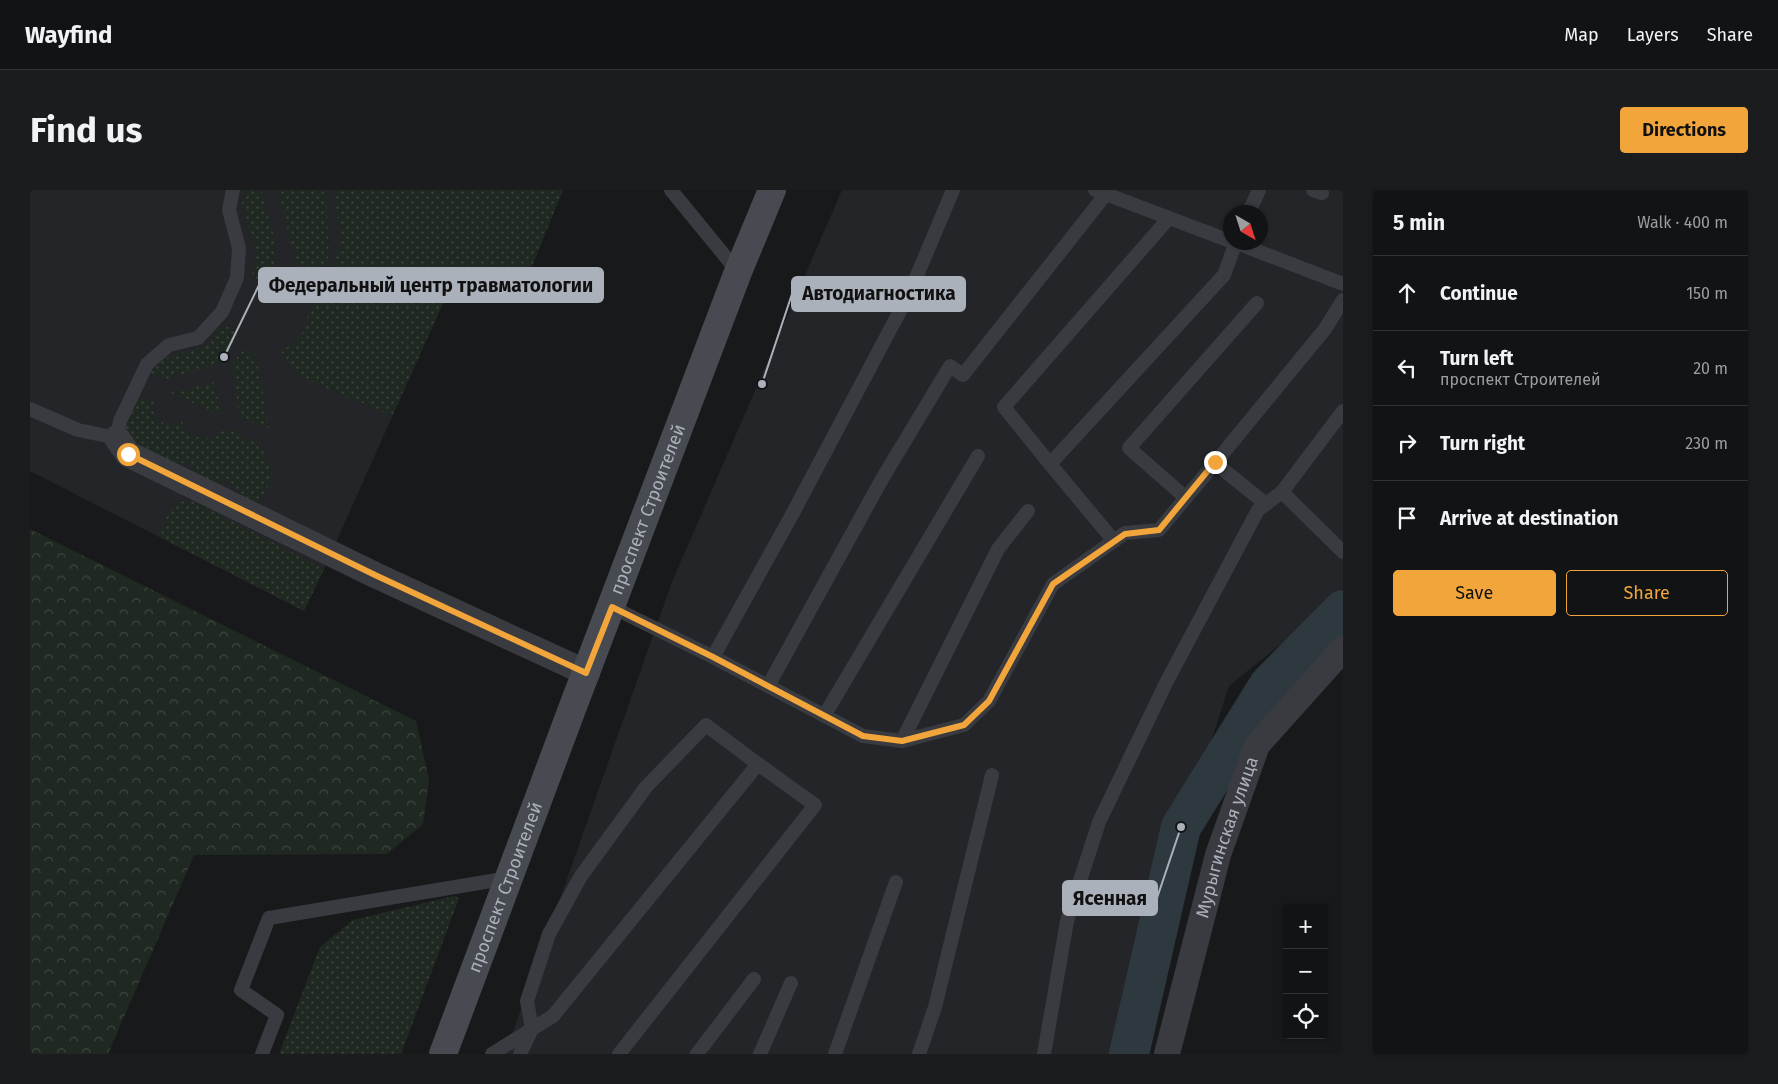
<!DOCTYPE html>
<html lang="en">
<head>
<meta charset="utf-8">
<style>
  :root { --surface:#121314; --page:#1b1c1d; --text:#f1f3f6; --muted:#9c9ea0; --line:#313234; --accent:#f2a53a }
  body { margin:0; font-family:"Fira Sans",sans-serif; background:var(--page); color:var(--text) }
  .controls { position:absolute; right:15px; bottom:15px; display:grid; overflow:hidden; border-radius:5px; box-shadow:0 1px 4px #0004 }
  .controls button { width:45px; height:45px; display:grid; place-items:center; padding:0; border:0; border-bottom:1px solid var(--line); background:var(--surface); color:var(--text); font:25px sans-serif }
  .compass { position:absolute; left:1193px; top:15px; width:45px; height:45px; border-radius:50%; background:var(--surface); box-shadow:0 1px 4px #0004; rotate:141deg }
  .stop { position:absolute; width:15px; height:15px; margin:-11px; border:4px solid #f2a53a; border-radius:50%; background:#fff }
  .stop.end { background:#f2a53a; border-color:#fff; box-shadow:0 1px 5px #0008 }
  .list { margin:0; padding:0; list-style:none }
  h2 { display:flex; justify-content:space-between; align-items:center; height:65px; margin:0; padding:0 20px; font-size:21px }
  h2 small { font-size:16px; font-weight:400; color:var(--muted) }
  .list li { display:grid; grid-template-columns:32px 1fr auto; gap:15px; align-items:center; box-sizing:border-box; height:75px; padding:0 20px; border-top:1px solid var(--line) }
  .list b { display:block; font-size:19px; white-space:nowrap }
  .list p { margin:0; font-size:16px; white-space:nowrap; color:var(--muted) }
  .list em { font-size:16px; font-style:normal; color:var(--muted) }
  .actions { display:flex; gap:10px; padding:15px 20px }
  .actions a { flex:1; padding:11px 0; border:1px solid var(--accent); border-radius:5px; text-align:center; font-size:18px; color:var(--accent) }
  .actions .main { background:var(--accent); color:#111 }
  .icon { flex:none; width:28px; height:28px; fill:none; stroke:currentColor; stroke-width:2; stroke-linecap:round; stroke-linejoin:round }
  .map { position:relative; flex:none; width:1313px; height:864px; overflow:hidden; border-radius:5px }
  header { display:flex; align-items:center; gap:30px; box-sizing:border-box; height:70px; padding:0 25px; background:var(--surface); border-bottom:1px solid var(--line) }
  header strong { font-size:24px }
  nav { display:flex; gap:28px; margin-inline-start:auto; font-size:18px }
  .intro { display:flex; align-items:center; justify-content:space-between; box-sizing:border-box; height:120px; padding:0 30px }
  h1 { margin:0; font-size:35px }
  .button { padding:12px 22px; border-radius:5px; background:var(--accent); color:#111; font-size:18px; font-weight:700 }
  main { display:flex; gap:30px; padding:0 30px }
  aside { flex:1; background:var(--surface); border-radius:5px; box-shadow:0 1px 4px #0004 }
  .map>svg:first-child { display:block }
  .built { fill:#242528; fill-rule:evenodd }
  .grass { fill:url(#grass-dots) }
  .forest { fill:url(#forest-crowns) }
  .lines { fill:none; stroke-linecap:round; stroke-linejoin:round }
  .river { stroke:#2e393f; stroke-width:40 }
  .service { stroke:#393b40; stroke-width:14 }
  .minor { stroke:#393b40; stroke-width:26 }
  .secondary { stroke:#474a50; stroke-width:28 }
  .route { stroke:#f2a53a; stroke-width:6 }
  .labels { text-anchor:middle; stroke-width:4.5; stroke-linejoin:round; paint-order:stroke }
  .street-label { font-size:18px; fill:#abb1ba; stroke:#131416 }
  .leader { fill:none; stroke:#abb1ba; stroke-width:2 }
  .callout-dot { fill:#abb1ba; stroke:#131416; stroke-width:2 }
  .callout { fill:#abb1ba; stroke:#abb1ba; stroke-width:2 }
  .callout-label { font-size:19px; text-anchor:middle; font-weight:bold; fill:#111 }
</style>
</head>
<body>
<header>
<strong>Wayfind</strong>
<nav><a>Map</a><a>Layers</a><a>Share</a></nav>
</header>
<div class="intro"><h1>Find us</h1><a class="button">Directions</a></div>
<main>
<div class="map">
<svg width="1313" height="864" viewBox="0 0 1313 864">
  <defs>
    <pattern id="grass-dots" width="8" height="8" patternUnits="userSpaceOnUse" patternTransform="scale(1.25)"><rect width="8" height="8" fill="#202921"/><path d="M2 2h.1M6 6h.1" fill="none" stroke="#3e463f" stroke-width="1.8" stroke-linecap="round"/></pattern>
    <pattern id="forest-crowns" width="20" height="18" patternUnits="userSpaceOnUse" patternTransform="scale(1.25)"><rect width="20" height="18" fill="#202921"/><path d="M2 6a3 3 0 1 1 6 0M12 15a3 3 0 1 1 6 0" fill="none" stroke="#3e463f"/></pattern>
  </defs>
  <rect width="100%" height="100%" fill="#18191b"/>
  <g class="built">
    <polygon points="0,0 533,0 489,108 427,82 294,379 274,421 0,281"/>
    <path d="M 812,0 L 1313,0 L 1313,404 L 1199,496 L 1094,821 L 1087,864 L 475,864 L 642,392 ZM 1200,22 L 1230,22 L 1230,52 L 1200,52 Z"/>
  </g>
  <g class="grass">
    <polygon points="214,0 231,0 245,51 247,80 239,96 222,87 226,61 212,16"/>
    <polygon points="248,0 296,0 299,66 277,116"/>
    <polygon points="307,0 533,0 489,108 427,82 362,226 269,186 250,160 263,155 276,138 278,125 285,116 303,78 311,51 305,7"/>
    <polygon points="192,134 208,143 191,173 134,190 120,182 127,171 178,155"/>
    <polygon points="212,160 226,166 239,238 209,227 203,173"/>
    <polygon points="185,192 192,226 140,203"/>
    <path d="M 109,205 L 124,212 L 124,228 L 140,236 L 145,232 L 152,231 L 154,236 L 154,242 C 163,245 173,250 182,247 C 188,244 190,240 197,239 L 231,256 L 243,287 L 227,316 L 208,306 L 205,297 L 195,289 L 185,297 L 163,283 L 161,275 L 152,273 L 142,278 L 100,255 L 96,238 Z"/>
    <path d="M 154,310 L 166,312 L 294,379 L 274,421 L 130,347 C 132,329 139,319 154,310 Z"/>
    <polygon points="424,706 429,708 428,711 371,864 249,864 290,757 323,730"/>
  </g>
  <polygon class="forest" points="0,339 386,531 399,590 393,634 357,664 164,665 78,864 0,864"/>
  <g class="lines">
    <polyline class="river" points="1099,864 1151,637 1239,495 1313,420"/>
    <g class="service">
      <polyline points="641,0 708,82"/>
      <polyline points="1065,0 1200,51"/>
      <polyline points="1283,0 1292,3"/>
      <polyline points="1219,22 1229,0"/>
      <polyline points="1204,52 1313,94"/>
      <polyline points="0,219 48,240 87,248 90,231 117,174 139,155 168,148 192,122 207,88 209,58 199,20 203,0"/>
      <polyline points="1185,273 1295,139 1313,110"/>
      <polyline points="1020,274 974,217 1139,28"/>
      <polyline points="1252,302 1313,221"/>
      <polyline points="1156,308 1099,258 1227,113"/>
      <polyline points="1084,351 1020,274 1194,85 1206,52"/>
      <polyline points="582,417 683,467 833,546 872,551 934,535 959,511 1023,394 1095,343 1129,340 1185,273 1236,314"/>
      <polyline points="683,467 764,321 880,102 923,0"/>
      <polyline points="738,496 852,289 920,176 933,185 1076,4"/>
      <polyline points="794,526 948,266"/>
      <polyline points="872,551 968,359 998,321"/>
      <polyline points="232,864 247,825 211,800 239,728 479,688"/>
      <polyline points="462,864 523,826 728,574 676,535 616,597 551,686 519,744 497,811 502,839 490,864"/>
      <polyline points="589,864 785,615 728,574"/>
      <polyline points="667,864 724,789"/>
      <polyline points="730,864 761,793"/>
      <polyline points="805,864 866,692"/>
      <polyline points="889,864 905,817 962,585"/>
      <polyline points="1014,864 1037,731 1069,632 1137,491 1228,320 1252,302 1313,362"/>
    </g>
    <g class="minor">
      <polyline points="87,248 98,264 345,385 557,483"/>
      <path id="s1" d="M 1137,864 L 1188,665 L 1227,555 L 1313,459"/>
    </g>
    <path class="secondary" id="s2" d="M 413,864 L 542,519 L 708,82 L 742,0"/>
  </g>
  <g class="lines">
    <polyline class="route" points="98,264 345,385 556,483 582,417 683,467 833,546 872,551 934,535 959,511 1023,394 1095,344 1129,340 1185,272"/>
  </g>
  <g class="labels">
    <g class="street-label">
      <text dy="6" stroke="none"><textPath href="#s2" startOffset="582">проспект Строителей</textPath></text>
      <text dy="6" stroke="none"><textPath href="#s1" startOffset="225">Мурыгинская улица</textPath></text>
      <text dy="6" stroke="none"><textPath href="#s2" startOffset="178">проспект Строителей</textPath></text>
    </g>
  </g>
  <path class="leader" d="M194 167L229 95M732 194L762 104M1151 637L1127 708"/>
  <g class="callout-dot">
    <circle cx="194" cy="167" r="5"/>
    <circle cx="732" cy="194" r="5"/>
    <circle cx="1151" cy="637" r="5"/>
  </g>
  <g class="callout">
    <rect x="229" y="78" width="344" height="34" rx="5"/>
    <rect x="762" y="87" width="173" height="34" rx="5"/>
    <rect x="1033" y="691" width="94" height="34" rx="5"/>
  </g>
  <g class="callout-label">
    <text x="401" y="102">Федеральный центр травматологии</text>
    <text x="849" y="110">Автодиагностика</text>
    <text x="1080" y="715">Ясенная</text>
  </g>
</svg>
<div class="controls">
<button>+</button>
<button>−</button>
<button><svg class="icon" aria-label="locate" viewBox="0 0 24 24"><circle cx="12" cy="12" r="6"/><path d="M12 2v4M12 18v4M2 12h4M18 12h4"/></svg></button>
</div>
<svg class="compass" viewBox="-18 -18 36 36"><path d="M0-13l5 13h-10z" fill="#e53935"/><path d="M0 13l5-13h-10z" fill="#9c9ea0"/></svg>
<div class="stop" style="left:98px;top:264px"></div>
<div class="stop end" style="left:1185px;top:272px"></div>
</div>
<aside>
<h2>5 min<small>Walk · 400 m</small></h2>
<ul class="list">
<li><svg class="icon" aria-label="ahead" viewBox="0 0 24 24"><path d="M12 20V5M6 11l6-6 6 6"/></svg><div><b>Continue</b></div><em>150 m</em></li>
<li><svg class="icon" aria-label="left" viewBox="0 0 24 24"><path d="M17 20v-9H6M10 6l-5 5 5 5"/></svg><div><b>Turn left</b><p>проспект Строителей</p></div><em>20 m</em></li>
<li><svg class="icon" aria-label="right" viewBox="0 0 24 24"><path d="M7 20v-9h11M14 6l5 5-5 5"/></svg><div><b>Turn right</b></div><em>230 m</em></li>
<li><svg class="icon" aria-label="arrive" viewBox="0 0 24 24"><path d="M6 21V4h12l-3 4 3 4H6"/></svg><div><b>Arrive at destination</b></div></li>
</ul>
<div class="actions"><a class="main">Save</a><a>Share</a></div>
</aside>
</main>
</body>
</html>
